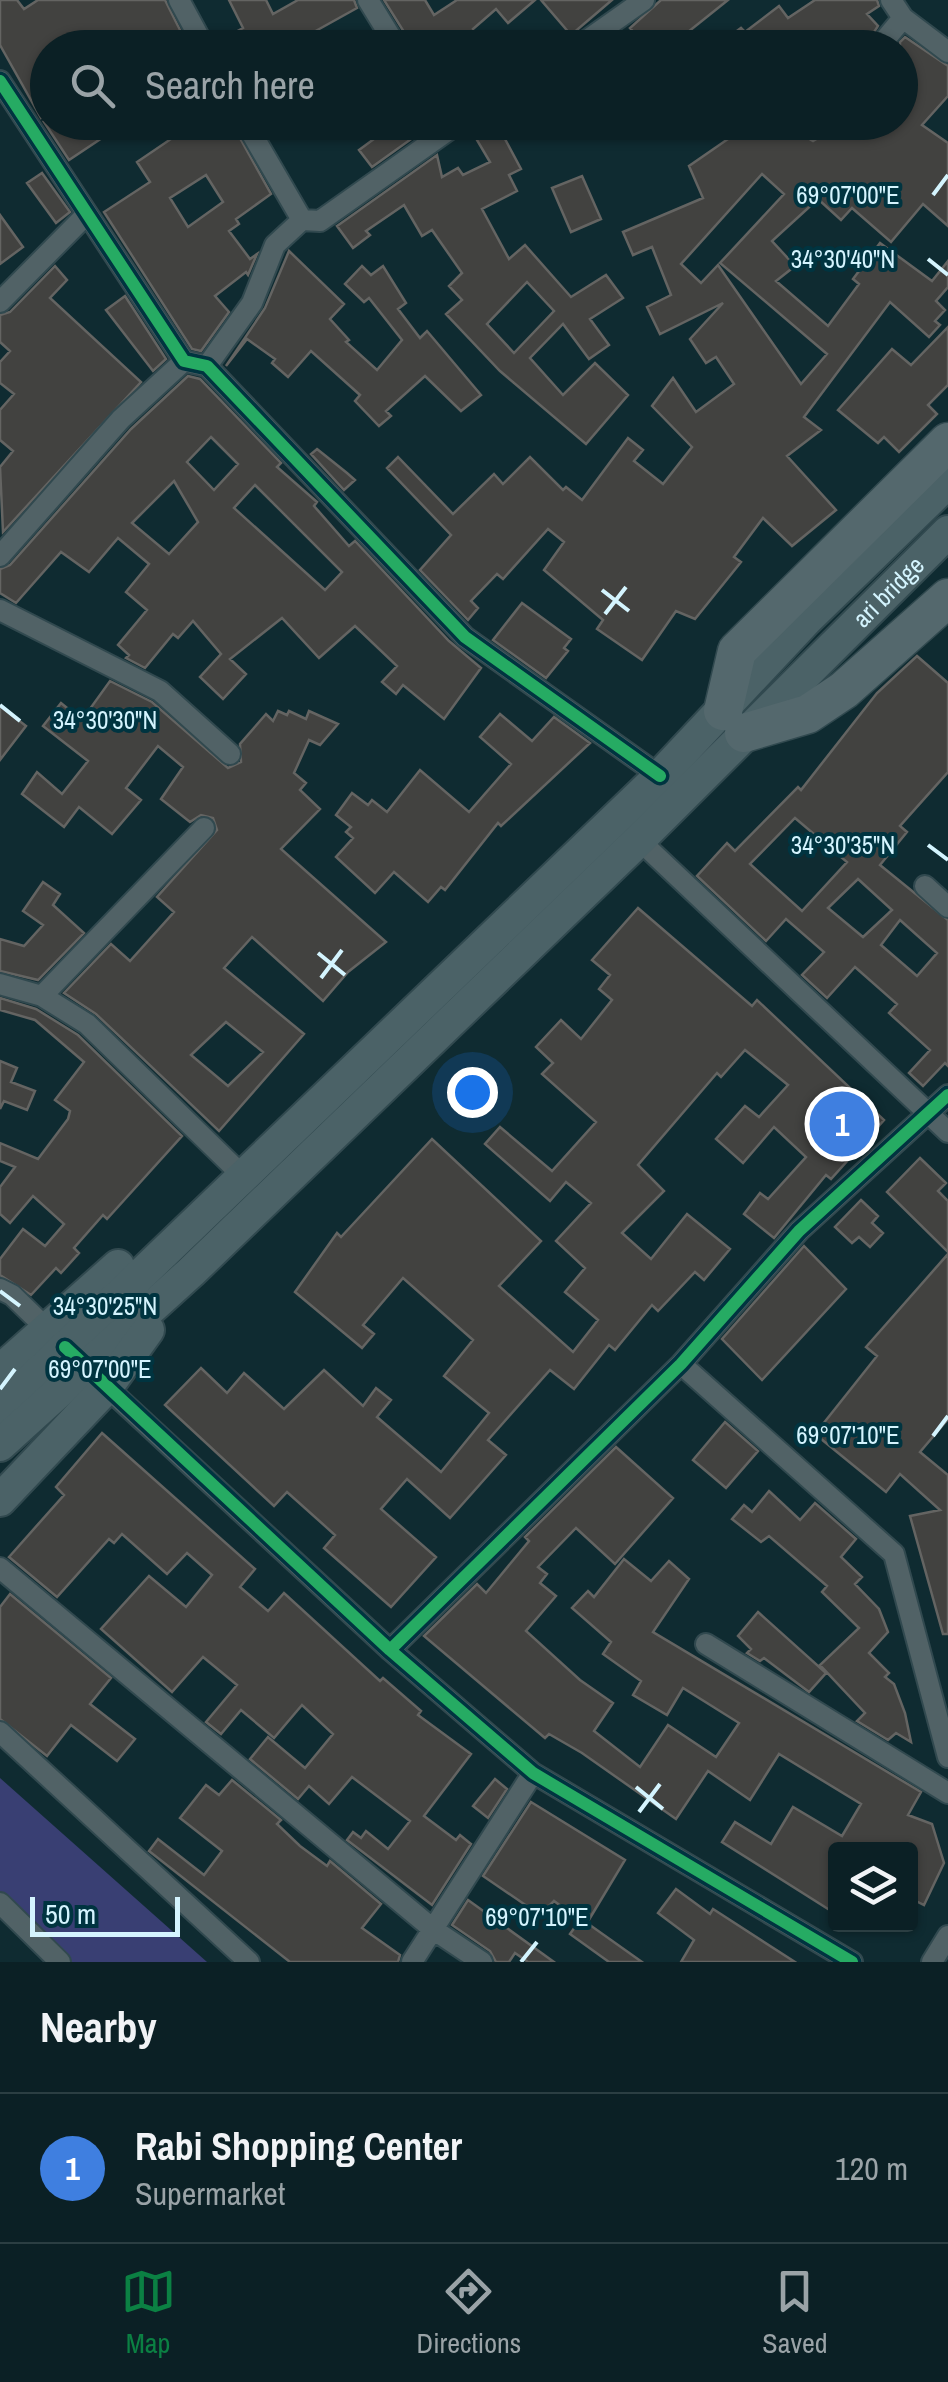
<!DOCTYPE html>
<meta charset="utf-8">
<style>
:root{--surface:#0b2025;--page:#14282d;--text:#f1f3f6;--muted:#9aa3a7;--line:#2b3e42;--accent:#0b8043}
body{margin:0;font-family:"Archivo Narrow",sans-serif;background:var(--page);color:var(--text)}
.controls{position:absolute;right:30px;bottom:30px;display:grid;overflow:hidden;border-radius:10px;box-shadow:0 2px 8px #0004}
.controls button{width:90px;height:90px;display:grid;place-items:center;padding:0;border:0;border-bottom:2px solid var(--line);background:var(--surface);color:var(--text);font:50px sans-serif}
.scale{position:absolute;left:30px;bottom:25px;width:150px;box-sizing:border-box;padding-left:10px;border:5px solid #d4f4fe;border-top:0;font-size:28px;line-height:35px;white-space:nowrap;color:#d4f4fe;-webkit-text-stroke:8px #003440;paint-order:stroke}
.you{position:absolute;left:472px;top:1092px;width:35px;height:35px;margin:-25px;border:8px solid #fff;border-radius:50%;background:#1a73e8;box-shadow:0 0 0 15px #1a73e833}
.badge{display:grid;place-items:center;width:65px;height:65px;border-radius:50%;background:var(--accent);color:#fff;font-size:32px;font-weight:700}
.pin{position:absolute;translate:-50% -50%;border:5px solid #fff;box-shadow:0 2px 10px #0006}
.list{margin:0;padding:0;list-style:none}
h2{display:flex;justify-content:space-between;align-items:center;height:130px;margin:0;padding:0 40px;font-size:42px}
h2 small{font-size:32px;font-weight:400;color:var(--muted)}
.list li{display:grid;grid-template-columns:65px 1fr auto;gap:30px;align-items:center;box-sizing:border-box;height:150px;padding:0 40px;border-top:2px solid var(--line)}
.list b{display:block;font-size:38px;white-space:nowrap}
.list p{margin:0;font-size:32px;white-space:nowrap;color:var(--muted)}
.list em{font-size:32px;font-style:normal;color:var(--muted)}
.icon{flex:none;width:55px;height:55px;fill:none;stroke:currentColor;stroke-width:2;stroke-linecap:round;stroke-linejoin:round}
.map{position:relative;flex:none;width:948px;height:1962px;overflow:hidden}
.search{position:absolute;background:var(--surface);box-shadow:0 2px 8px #0004;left:30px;right:30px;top:30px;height:110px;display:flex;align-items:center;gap:25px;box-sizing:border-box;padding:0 35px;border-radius:55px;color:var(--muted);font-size:38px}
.sheet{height:280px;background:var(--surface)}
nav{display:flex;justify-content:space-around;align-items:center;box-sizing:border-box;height:140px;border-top:2px solid var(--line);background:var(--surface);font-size:28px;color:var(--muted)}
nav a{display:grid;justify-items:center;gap:5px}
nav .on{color:var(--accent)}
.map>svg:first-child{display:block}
</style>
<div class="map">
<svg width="948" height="1962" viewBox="0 0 948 1962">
<rect width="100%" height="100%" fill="#0f2b31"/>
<!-- water -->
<path fill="#393f73" d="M0,1778l207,184h-140l-67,-67z"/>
<!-- building -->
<path fill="#424240" stroke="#646462" stroke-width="2.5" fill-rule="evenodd" d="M0,0h17l7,9 14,-9h127l24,48h-22l-5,-10 -15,10h-99v65l-7,5 -41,-73z
M229,0h37l7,14 25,-14h56l3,8 -72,40h-66l-2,-6 26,-14z
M384,0h41l9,15 23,-15h78l-27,23 -12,-14 -23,20 14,19h-73z
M541,0h71l-41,35z
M661,0h67l-60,48h-20l-18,-20z
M815,0h62l2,6 -12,8 11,12 -14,22h-55l-11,-16 -21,16h-63l27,-20 4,4 34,-26 9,12z
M905,37l43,29v30l-26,29 26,18v83l-25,-22 -32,38 -39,-34 -11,12 -23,-21 -46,42 23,25 -19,15 52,45 31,-42 -6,-5 27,-36 52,38 16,-20v26l-12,14 9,9 -10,11 5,4 -11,12 -39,-35 -86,115 17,13 -34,26 49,54 -44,36 -29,-28 -29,39 7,5 -46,57 -19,-8 -34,49 -45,-31 6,-9 -59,-50 20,-28 -16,-13 -45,50 -6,-5 -26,27 7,7 -10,12 -48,-50 31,-35 -64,-67 11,-11 55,57 41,-40 9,10 27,-27 33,33 3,-3 16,13 46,-62 15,12 -9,11 29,23 29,-37 -40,-41 21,-28 23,34 38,-28 -18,-27 -10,6 -16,-24 33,-36 -63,31 -13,-27 24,-12 -19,-48 -19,8 -10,-23 80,-34 -14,-32 39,-27 -13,-17h84l2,12 12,7 10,-6 6,-13h71v-80zM762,174l22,20 -64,69 107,91 -26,30 -83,-119 -17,18 -20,-19z
M44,122h82l-57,38z
M196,122h35l40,72 -35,25 3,5 -10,7 21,28 7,-5 -9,21 -2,-3 -31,24 14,16 -28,39 -9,-2 -88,-137 46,-30 -13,-20zM206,175l17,27 -35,25 -18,-29z
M397,122h38l-63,45 -13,-17z
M474,122h58l-27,17 16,30 -12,6 8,16 -35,18 27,50 16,-14 46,52 35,-22 17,23 -33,21 19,26 -20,14 -26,-35 -33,34 33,37 32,-32 33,32 -42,49 -86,-73 -54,-57 16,-14 -13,-14 13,-13 -30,-43 -10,6 -18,-31 -38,26 4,4 -17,13 -16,-22 100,-71 5,22 16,-9 5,7 27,-13 -19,-32zM527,282l27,29 -40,42 -27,-29z
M42,173l28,39 -14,11 -29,-40z
M582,176l19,43 -30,13 -19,-44z
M0,215l23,32 -23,17z
M289,251l55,53 -14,15 19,21 -3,2 31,28 25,-30 -33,-42 -5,4 -19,-18 17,-18 9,9 12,-9 23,37 -8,6 22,29 7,-7 54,64 -20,16 -36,-35 -39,35 5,5 -12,10 -24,-25 5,-6 -49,-44 -23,26 -16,-14 3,-4 -28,-20 -21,27 39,-58z
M55,266l12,14 -17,18 91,84 -138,150 -3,-65 13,-16 -13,-11v-30l14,-16 -14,-11v-21l10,-11 -10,-9v-27l10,-3z
M125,296l41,63 -13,12 -47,-61z
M948,327v58l-20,20 9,9 -38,38 -15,-15 -6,6 -40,-33 54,-61 19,16z
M188,376l12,3 81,84 -4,4 40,35 -3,4 35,40 6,-5 94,100 32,27 -37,51 -41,-34 -7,9 -14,-12 15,-16 -42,-40 -36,32 -37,-40 -52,41 16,15 -23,25 -23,-22 21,-23 -28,-33 -15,17 -5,-4 -28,34 -19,-10 3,-3 -11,-10 29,-35 -21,-18 23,-28 -31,-26 -29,34 -28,-20 -45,51 -16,-10v-24l10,-4 121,-136zM211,437l27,27 -24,26 -27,-28zM174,481l24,41 -29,32 -37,-31zM255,485l87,87 -17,18 -91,-82z
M317,449l30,24 8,7 -11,10 -33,-36z
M522,603l49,36 -7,9 4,3 -22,27 -53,-38z
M917,656l31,27v89l-48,54 7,6 -27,33 68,55v146l-3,-3 -22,23 -14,-13 21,-23 -41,-37 8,-9 -42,-37 -28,31 -25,-23 22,-23 -38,-33 -20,22 -69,-65 30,-33 8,8 63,-64 3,3 76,-97zM795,818l52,44 -45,49 -52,-47zM858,879l34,31 -29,27 -35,-29zM900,920l37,33 -20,23 -36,-31z
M110,681l42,21 76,66 13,-6 -1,-18 26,-30 7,7 5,-10 9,4 2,-4 17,8 3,-8 29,13 -18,21 -11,-5 -15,33 12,10 -6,7 20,19 -39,40 105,93 -38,30 -25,29 -71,-64 -28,31 80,66 -85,97 -123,-117 -32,-21 47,-49 19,17 44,-49 -17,-15 60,-67 -4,-12 -12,-3 -11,7 -29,-23 22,-32 -25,-21 -32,42 15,12 -29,34 -33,-27 -15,20 -42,-33 15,-22 25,22 26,-33 -45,-35 18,-23 21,17zM226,1022l37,30 -35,34 -37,-31z
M0,706l26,20 -26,34z
M500,714l32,27 22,-24 36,26 -89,83 -3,-3 -53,67 -4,-3 -13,15 -34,-30 -19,21 -39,-36 17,-19 -7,-6 5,-5 -15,-12 16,-22 16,12 4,-5 15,12 33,-42 49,42 42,-48 -31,-27z
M43,882l17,12 -7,11 31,28 -46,47 -38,-9v-32l24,7 19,-21 -20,-14z
M638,908l114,98 5,-6 127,120 -53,59 -5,-4 -52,63 -30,-24 16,-21 8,6 38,-42 -32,-30 -31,36 -27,-24 29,-33 14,11 29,-32 -43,-35 -24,27 -4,-4 -79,92 26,26 -42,42 29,26 36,-45 43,35 -26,31 -9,-8 -37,39 -6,-6 -37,45 -6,-5 -35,44 -24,-19 -62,70 18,15 -56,63 -43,-39 -26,30 55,48 -45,50 -67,-59 11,-13 -48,-43 -13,14 -109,-101 36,-37 26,25 17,-20 40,36 40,-39 39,36 13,-18 15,12 -14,17 64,55 48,-59 -45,-37 29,-36 -70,-62 -40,47 11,9 -12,14 -67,-56 42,-59 4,4 91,-98 109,102 -42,45 74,66 25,-32 -33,-28 20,-24 -29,-27 35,-38 -25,-21 -16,19 -65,-57 15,-17 52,44 44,-49 -54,-48 11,-11 -17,-16 25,-27 20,19 31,-39 -13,-11 11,-14 -18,-15z
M0,998l36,11 42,26 104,101 -75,83 -4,-4 -29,33 5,5 -18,20 -5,-5 -25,27 -31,-20v-16l23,-30 22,17 19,-22 -31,-28 -23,27 -10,-9v-27l15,-20 -15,-6v-18l38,16 30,-40 2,-8 -15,-11 29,-38 -49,-42 -35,-10z
M0,1061l17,7 -6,14 24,9 -8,19 -23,-9 -4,8z
M920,1158l26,25 -8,8 10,10v51l-61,-60z
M861,1200l17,16 -6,7 11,10 -13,14 -11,-10 -7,6 -17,-16z
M804,1246l42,43 -84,91 -40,-41z
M948,1254v165l-28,33 28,23v159h-5l-33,-118 30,-6 -40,-36 -14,18 -71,-58 62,-78 -11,-9z
M725,1422l33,29 -32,37 -33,-28z
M102,1433l153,136 -15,18 28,24 16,-18 96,88 3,-3 38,33 -3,4 53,39 -47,62 32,24 4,-5 11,9 -39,61 -85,-65 6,-8 8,6 5,-7 22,18 22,-28 -58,-44 -23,27 -20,-18 -11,13 -48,-40 18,-22 37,31 28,-34 -31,-29 -28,33 -33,-28 -20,24 -15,-12 31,-37 -34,-28 -31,35 -71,-63 48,-53 37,31 26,-32 -25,-22 -20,21 -45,-40 -8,9 -5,-4 -52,58 -48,-40 55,-62 -8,-8z
M616,1447l57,51 -58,66 -39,-36 -38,39 9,7 -7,9 16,13 -30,35 54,49 33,23 -19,28 46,36 28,-42 48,32 23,-34 -56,-35 -16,27 -34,-20 8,-14 -38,-27 8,-12 -39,-34 16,-17 6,6 30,-38 27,22 18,-20 20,18 -36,53 268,160 -13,23 24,9 12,39 -20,42 -14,-7v-48h-74v64l-114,-72 13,-20 36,22 22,-37 49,29 19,-32 -82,-50 -29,46 -42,-29 -32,48 -94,-66 -33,-19 -4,4 -121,-102 53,-52 9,9 43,-52 -4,-4z
M769,1491l31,29 15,-17 41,36 -15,18 21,20 -7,7 24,25 9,23 -19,21 20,20 -4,4 9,7 11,29 6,29 -15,-9 -8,7 -31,-19 8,-8 -45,-48 39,-37 -37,-36 5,-6 -58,-50 -8,6 -29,-23 12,-14 8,7z
M10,1594l101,84 -21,26 45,35 -18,22 -46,-36 -24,31 -47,-37v-112z
M758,1612l68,61 -17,19 -45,-34 -4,3 -13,-8 4,-4 -13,-13z
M495,1779l12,10 -19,29 -15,-12z
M232,1780l49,40 -4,4 23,22 27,20 3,-5 51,43 -19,24 38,27 -2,7h-108l-141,-111 9,-12 46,36 18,-24 -42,-33 26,-33 13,10z
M531,1802l94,58 -38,63 55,39h-33l-39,-28 10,-14 -26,-19 -14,14 -57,-39z
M676,1889l34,25 3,-5 82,53h-114l13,-22 -36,-27z
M468,1900l86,62h-26l-13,-9 -6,9h-13l-6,-11 -38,-26z"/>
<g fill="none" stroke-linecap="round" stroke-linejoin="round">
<defs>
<path id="street" d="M179,0l26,48
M368,0l24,39
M891,0l12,18 45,34
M576,48l68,-48
M878,48l25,-30
M0,81l184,280 23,5 258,271 195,139
M245,122l57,98 18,1 140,-99
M812,127l3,-5
M0,302l86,-87
M207,366l45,-63 23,-58 27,-25
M0,556l121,-137 63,-58
M0,610l160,81 70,63
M639,840l309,292
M925,886l23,21
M0,984l42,12 45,28 154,150
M42,996l162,-168
M0,1289l12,6 35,34
M681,1364l213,190 54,203
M101,1382l289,268 143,123 319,189
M0,1568l434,362 48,32
M706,1644l242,149
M390,1650l291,-286 118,-133 149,-136
M0,1732l249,230
M0,1903l60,59
M412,1962l121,-189
M932,1962l16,-26"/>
<g id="primary">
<path d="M0,1371l118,-105"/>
<path d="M0,1410l660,-634 146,-156 142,-138"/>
<path id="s1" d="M0,1445l191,-173 448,-432 309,-308"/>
<path d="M0,1500l107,-113 41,-57"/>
</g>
<path id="highway" d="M723,711l14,-60 211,-209
M744,733l64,-19 36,-24 104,-92"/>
</defs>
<!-- street casing -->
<use href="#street" stroke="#31494f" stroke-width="24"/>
<!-- primary casing -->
<use href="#primary" stroke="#31494f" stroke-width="36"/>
<!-- highway casing -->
<use href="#highway" stroke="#31494f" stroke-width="41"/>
<!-- street -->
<use href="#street" stroke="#516266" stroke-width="20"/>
<!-- primary -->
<use href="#primary" stroke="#4b6267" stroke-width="32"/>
<!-- highway -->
<use href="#highway" stroke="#54686d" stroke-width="38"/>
<defs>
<path id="cycleway" d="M0,81l184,280 23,5 258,271 195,139
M65,1347l325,303 143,123 319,189
M390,1650l291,-286 118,-133 149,-136"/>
</defs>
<!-- cycleway casing -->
<use href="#cycleway" stroke="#003440" stroke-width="19"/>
<!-- cycleway -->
<use href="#cycleway" stroke="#26ab63" stroke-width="12"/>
</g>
<!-- ticks -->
<path fill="none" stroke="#d4f4fe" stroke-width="4" d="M933,195l15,-20M928,259l20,16M602,590l27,21M605,614l21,-27M0,705l20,16M928,845l20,15M318,953l27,22M321,978l21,-28M0,1291l20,15M0,1389l15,-20M933,1436l15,-20M636,1787l27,22M639,1812l21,-28M521,1962l16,-20"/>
<g text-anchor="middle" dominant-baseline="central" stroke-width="8" stroke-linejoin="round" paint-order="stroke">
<!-- street labels -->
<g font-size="25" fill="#d4f4fe" stroke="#003440">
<text stroke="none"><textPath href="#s1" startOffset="1232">ari bridge</textPath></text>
</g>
</g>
<g font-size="25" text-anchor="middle" fill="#d4f4fe" stroke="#003440" stroke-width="8" stroke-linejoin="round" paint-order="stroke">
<text x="848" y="204">69°07'00"E</text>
<text x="843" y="268">34°30'40"N</text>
<text x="105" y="729">34°30'30"N</text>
<text x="843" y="854">34°30'35"N</text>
<text x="105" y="1315">34°30'25"N</text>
<text x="100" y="1378">69°07'00"E</text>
<text x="848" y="1444">69°07'10"E</text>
<text x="537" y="1926">69°07'10"E</text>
</g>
</svg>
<div class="controls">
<button><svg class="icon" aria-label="layers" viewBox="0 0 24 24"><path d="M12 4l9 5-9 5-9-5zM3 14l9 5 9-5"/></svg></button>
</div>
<div class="scale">50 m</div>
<div class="you"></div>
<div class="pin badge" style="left:842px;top:1124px;background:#3f7fe0">1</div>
<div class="search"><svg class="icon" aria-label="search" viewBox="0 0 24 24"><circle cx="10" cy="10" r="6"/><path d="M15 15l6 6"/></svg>Search here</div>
</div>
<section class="sheet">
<h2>Nearby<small></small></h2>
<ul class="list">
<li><span class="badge" style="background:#3f7fe0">1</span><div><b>Rabi Shopping Center</b><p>Supermarket</p></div><em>120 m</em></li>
</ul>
</section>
<nav>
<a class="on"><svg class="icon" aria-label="map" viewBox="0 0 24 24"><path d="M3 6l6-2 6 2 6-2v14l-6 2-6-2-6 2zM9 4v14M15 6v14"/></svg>Map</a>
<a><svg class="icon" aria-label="directions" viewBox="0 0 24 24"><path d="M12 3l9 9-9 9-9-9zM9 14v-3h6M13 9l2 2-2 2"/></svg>Directions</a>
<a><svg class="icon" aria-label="saved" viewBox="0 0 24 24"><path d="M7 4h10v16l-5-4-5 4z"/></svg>Saved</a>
</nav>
